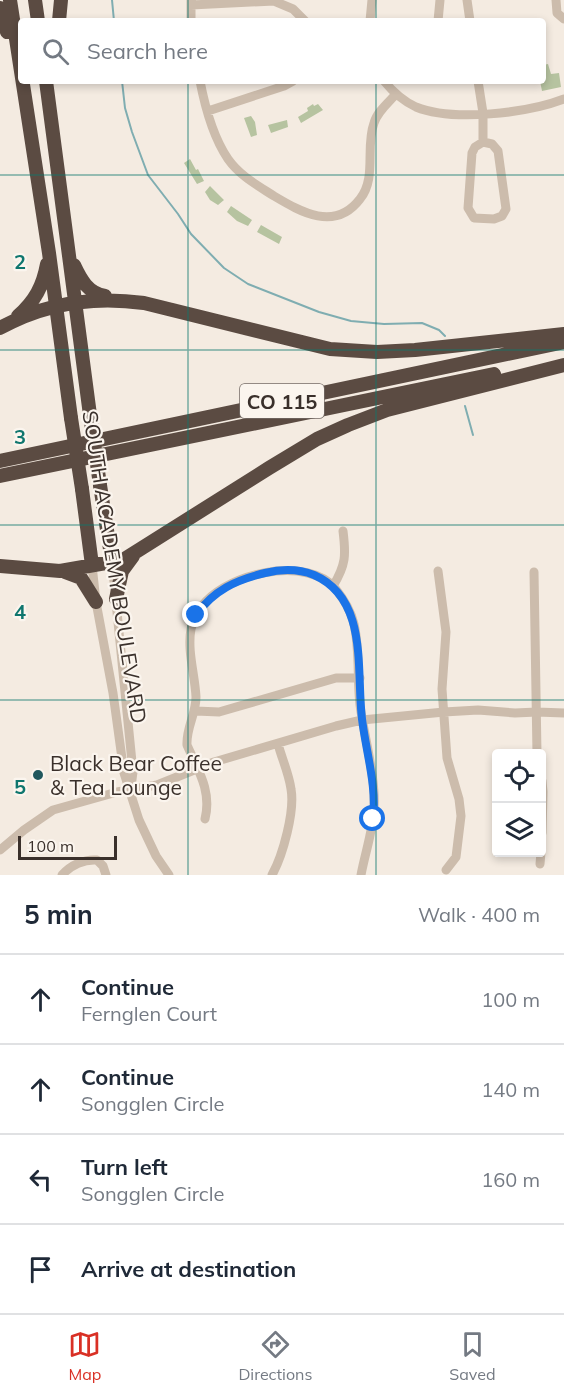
<!DOCTYPE html>
<meta charset="utf-8">
<style>
:root{--surface:#fff;--page:#f2f2f3;--text:#1f2937;--muted:#747a83;--line:#e0e1e3;--accent:#d93025}
body{margin:0;font-family:Mulish,sans-serif;background:var(--page);color:var(--text)}
.controls{position:absolute;right:18px;bottom:18px;display:grid;overflow:hidden;border-radius:6px;box-shadow:0 3px 9px #0003}
.controls button{width:54px;height:54px;display:grid;place-items:center;padding:0;border:0;border-bottom:2px solid var(--line);background:var(--surface);color:var(--text);font:30px sans-serif}
.scale{position:absolute;left:18px;bottom:15px;width:99px;box-sizing:border-box;padding-left:6px;border:3px solid #3a302b;border-top:0;font-size:16px;line-height:21px;white-space:nowrap;color:#3a302b;-webkit-text-stroke:4px #fbf5ee;paint-order:stroke}
.stop{position:absolute;width:18px;height:18px;margin:-14px;border:4px solid #1a73e8;border-radius:50%;background:#fff}
.stop.end{background:#1a73e8;border-color:#fff;box-shadow:0 2px 6px #0008}
.list{margin:0;padding:0;list-style:none}
h2{display:flex;justify-content:space-between;align-items:center;height:78px;margin:0;padding:0 24px;font-size:26px}
h2 small{font-size:20px;font-weight:400;color:var(--muted)}
.list li{display:grid;grid-template-columns:39px 1fr auto;gap:18px;align-items:center;box-sizing:border-box;height:90px;padding:0 24px;border-top:2px solid var(--line)}
.list b{display:block;font-size:22px;white-space:nowrap}
.list p{margin:0;font-size:20px;white-space:nowrap;color:var(--muted)}
.list em{font-size:20px;font-style:normal;color:var(--muted)}
.icon{flex:none;width:33px;height:33px;fill:none;stroke:currentColor;stroke-width:2;stroke-linecap:round;stroke-linejoin:round}
.map{position:relative;flex:none;width:564px;height:875px;overflow:hidden}
.search{position:absolute;background:var(--surface);box-shadow:0 3px 9px #0003;left:18px;right:18px;top:18px;height:66px;display:flex;align-items:center;gap:15px;box-sizing:border-box;padding:0 21px;border-radius:6px;color:var(--muted);font-size:22px}
.sheet{height:438px;background:var(--surface)}
nav{display:flex;justify-content:space-around;align-items:center;box-sizing:border-box;height:84px;border-top:2px solid var(--line);background:var(--surface);font-size:16px;color:var(--muted)}
nav a{display:grid;justify-items:center;gap:3px}
nav .on{color:var(--accent)}
.map>svg:first-child{display:block}
</style>
<div class="map">
<svg width="564" height="875" viewBox="0 0 564 875">
<rect width="100%" height="100%" fill="#f4ebe1"/>
<!-- green -->
<path fill="#b6c3a0" d="M548,64l3,10 8,-1 2,14 -19,4 -2,-10h3v-16z
M313,104l1,2 4,-2 5,6 -22,13 -3,-6 10,-6 -1,-3z
M251,116l4,6 2,13 -6,2 -7,-19z
M287,120l1,7 -17,6 -3,-8z
M190,159l6,11 2,-1 6,12 -7,3 -13,-21z
M210,186l14,14 -6,5 -8,-5 -5,-8z
M231,206l21,14 -4,6 -11,-5 -10,-9z
M261,225l21,12 -3,7 -22,-12z"/>
<g fill="none" stroke-linecap="round" stroke-linejoin="round">
<!-- stream -->
<path stroke="#7fadb1" stroke-width="2" d="M112,0l2,21
M122,81l3,27 7,24 16,43 30,39 13,20 33,34 24,16 71,28 32,9 33,3 38,-1 17,7 6,6
M465,406l8,29"/>
<!-- minor -->
<path stroke="#ccbcac" stroke-width="9" d="M191,0v21
M467,0l3,21
M556,0l1,13 7,6
M191,5l83,-4 19,8 12,12
M370,21l2,-21
M438,21l2,-21
M200,81c5,26 13,56 28,78 12,17 29,26 46,37 27,16 61,36 86,3 17,-21 5,-52 14,-76 3,-11 14,-20 22,-29
M384,81c9,11 19,20 32,26 37,15 112,6 148,-8
M478,81l5,32v29
M208,111l76,-25 9,-5
M483,142l9,2 6,7 8,58 -4,7 -8,3 -20,-1 -6,-10 4,-55 3,-6z
M112,562l21,210 -2,15
M92,565l4,37 17,91 11,80 15,47 17,36 13,19
M438,571l8,61 -4,57 5,69 12,41 2,17 -5,41 -10,13
M534,572l3,182
M333,586c13,-21 13,-31 10,-55
M196,711l23,1 117,-34h24
M542,781l1,11 -1,41
M205,819c7,-28 -7,-49 -18,-74 -1,-17 9,-31 9,-48 -1,-22 -9,-46 -5,-68 8,-37 51,-54 85,-58 18,-2 45,1 59,17 8,10 16,23 19,36 6,26 3,54 6,81 4,31 16,73 14,103 -1,23 -9,45 -13,67
M0,850l24,-20 29,-20 64,-18 40,-7 57,-23 122,-36 26,-6 82,-8 34,-2 37,3 22,-1 27,1
M540,864l1,-12
M62,875c9,-10 22,-16 35,-15l6,6 3,9
M272,875c11,-20 23,-64 19,-86 -2,-15 -9,-30 -13,-45"/>
<!-- highway -->
<path stroke="#5b4b42" stroke-width="14" d="M10,0l39,253 22,165
M35,0l3,21
M0,8l7,24
M59,21l2,-21
M46,81l44,334
M74,265c7,15 14,28 31,31
M18,316c17,-15 25,-30 29,-52
M0,328c45,-25 94,-32 144,-25l186,46 47,3 38,-2 149,-16
M0,461l564,-119
M0,476l494,-102
M100,485l12,77
M82,489l10,76
M0,566l60,5 63,-11 146,-92 48,-29 31,-14 39,-15 177,-45
M65,572l16,6 15,24
M116,599l6,-28 11,-15"/>
<!-- highway-bridge -->
<path stroke="#5b4b42" stroke-width="14" d="M90,415l10,70
M71,418l11,71"/>
</g>
<g fill="none" stroke-linecap="round" stroke-linejoin="round">
<!-- route -->
<path stroke="#1a73e8" stroke-width="8" d="M196,615c18,-25 40,-35 69,-42 16,-4 34,-4 49,2 55,24 42,96 48,144 4,33 15,67 11,100"/>
</g>
<!-- grid -->
<path fill="none" stroke="#0f766e" stroke-width="1.5" stroke-opacity="0.55" d="M188,0v21M376,0v21M188,81v794M376,81v794M0,175h564M0,350h564M0,525h564M0,700h564"/>
<!-- markers -->
<circle fill="#20575d" stroke="#fbf5ee" stroke-width="2" cx="38" cy="775" r="6"/>
<g text-anchor="middle" dominant-baseline="central" stroke-width="4.5" stroke-linejoin="round" paint-order="stroke">
<!-- shield labels -->
<rect fill="#fbf5ee" stroke="#746b66" stroke-width="1.5" x="240" y="384" width="84" height="34" rx="4.5"/>
<g font-size="20" font-weight="bold" fill="#3a302b">
<text x="282" y="401">CO 115</text>
</g>
<!-- street labels -->
<g font-size="21" fill="#3a302b" stroke="#fbf5ee">
<text transform="translate(115 567) rotate(81)">SOUTH ACADEMY BOULEVARD</text>
</g>
<!-- poi labels -->
<g font-size="21" fill="#3a302b" stroke="#fbf5ee" text-anchor="start">
<text x="50" y="763">Black Bear Coffee<tspan x="50" dy="24">&amp; Tea Lounge</tspan></text>
</g>
</g>
<g font-size="20" text-anchor="middle" font-weight="bold" fill="#0f766e" stroke="#fbf5ee" stroke-width="4.5" stroke-linejoin="round" paint-order="stroke">
<text x="20" y="269">2</text>
<text x="20" y="444">3</text>
<text x="20" y="619">4</text>
<text x="20" y="794">5</text>
</g>
</svg>
<div class="controls">
<button><svg class="icon" aria-label="locate" viewBox="0 0 24 24"><circle cx="12" cy="12" r="6"/><path d="M12 2v4M12 18v4M2 12h4M18 12h4"/></svg></button>
<button><svg class="icon" aria-label="layers" viewBox="0 0 24 24"><path d="M12 4l9 5-9 5-9-5zM3 14l9 5 9-5"/></svg></button>
</div>
<div class="scale">100 m</div>
<div class="stop" style="left:373px;top:819px"></div>
<div class="stop end" style="left:196px;top:615px"></div>
<div class="search"><svg class="icon" aria-label="search" viewBox="0 0 24 24"><circle cx="10" cy="10" r="6"/><path d="M15 15l6 6"/></svg>Search here</div>
</div>
<section class="sheet">
<h2>5 min<small>Walk · 400 m</small></h2>
<ul class="list">
<li><svg class="icon" aria-label="ahead" viewBox="0 0 24 24"><path d="M12 20V5M6 11l6-6 6 6"/></svg><div><b>Continue</b><p>Fernglen Court</p></div><em>100 m</em></li>
<li><svg class="icon" aria-label="ahead" viewBox="0 0 24 24"><path d="M12 20V5M6 11l6-6 6 6"/></svg><div><b>Continue</b><p>Songglen Circle</p></div><em>140 m</em></li>
<li><svg class="icon" aria-label="left" viewBox="0 0 24 24"><path d="M17 20v-9H6M10 6l-5 5 5 5"/></svg><div><b>Turn left</b><p>Songglen Circle</p></div><em>160 m</em></li>
<li><svg class="icon" aria-label="arrive" viewBox="0 0 24 24"><path d="M6 21V4h12l-3 4 3 4H6"/></svg><div><b>Arrive at destination</b></div></li>
</ul>
</section>
<nav>
<a class="on"><svg class="icon" aria-label="map" viewBox="0 0 24 24"><path d="M3 6l6-2 6 2 6-2v14l-6 2-6-2-6 2zM9 4v14M15 6v14"/></svg>Map</a>
<a><svg class="icon" aria-label="directions" viewBox="0 0 24 24"><path d="M12 3l9 9-9 9-9-9zM9 14v-3h6M13 9l2 2-2 2"/></svg>Directions</a>
<a><svg class="icon" aria-label="saved" viewBox="0 0 24 24"><path d="M7 4h10v16l-5-4-5 4z"/></svg>Saved</a>
</nav>
